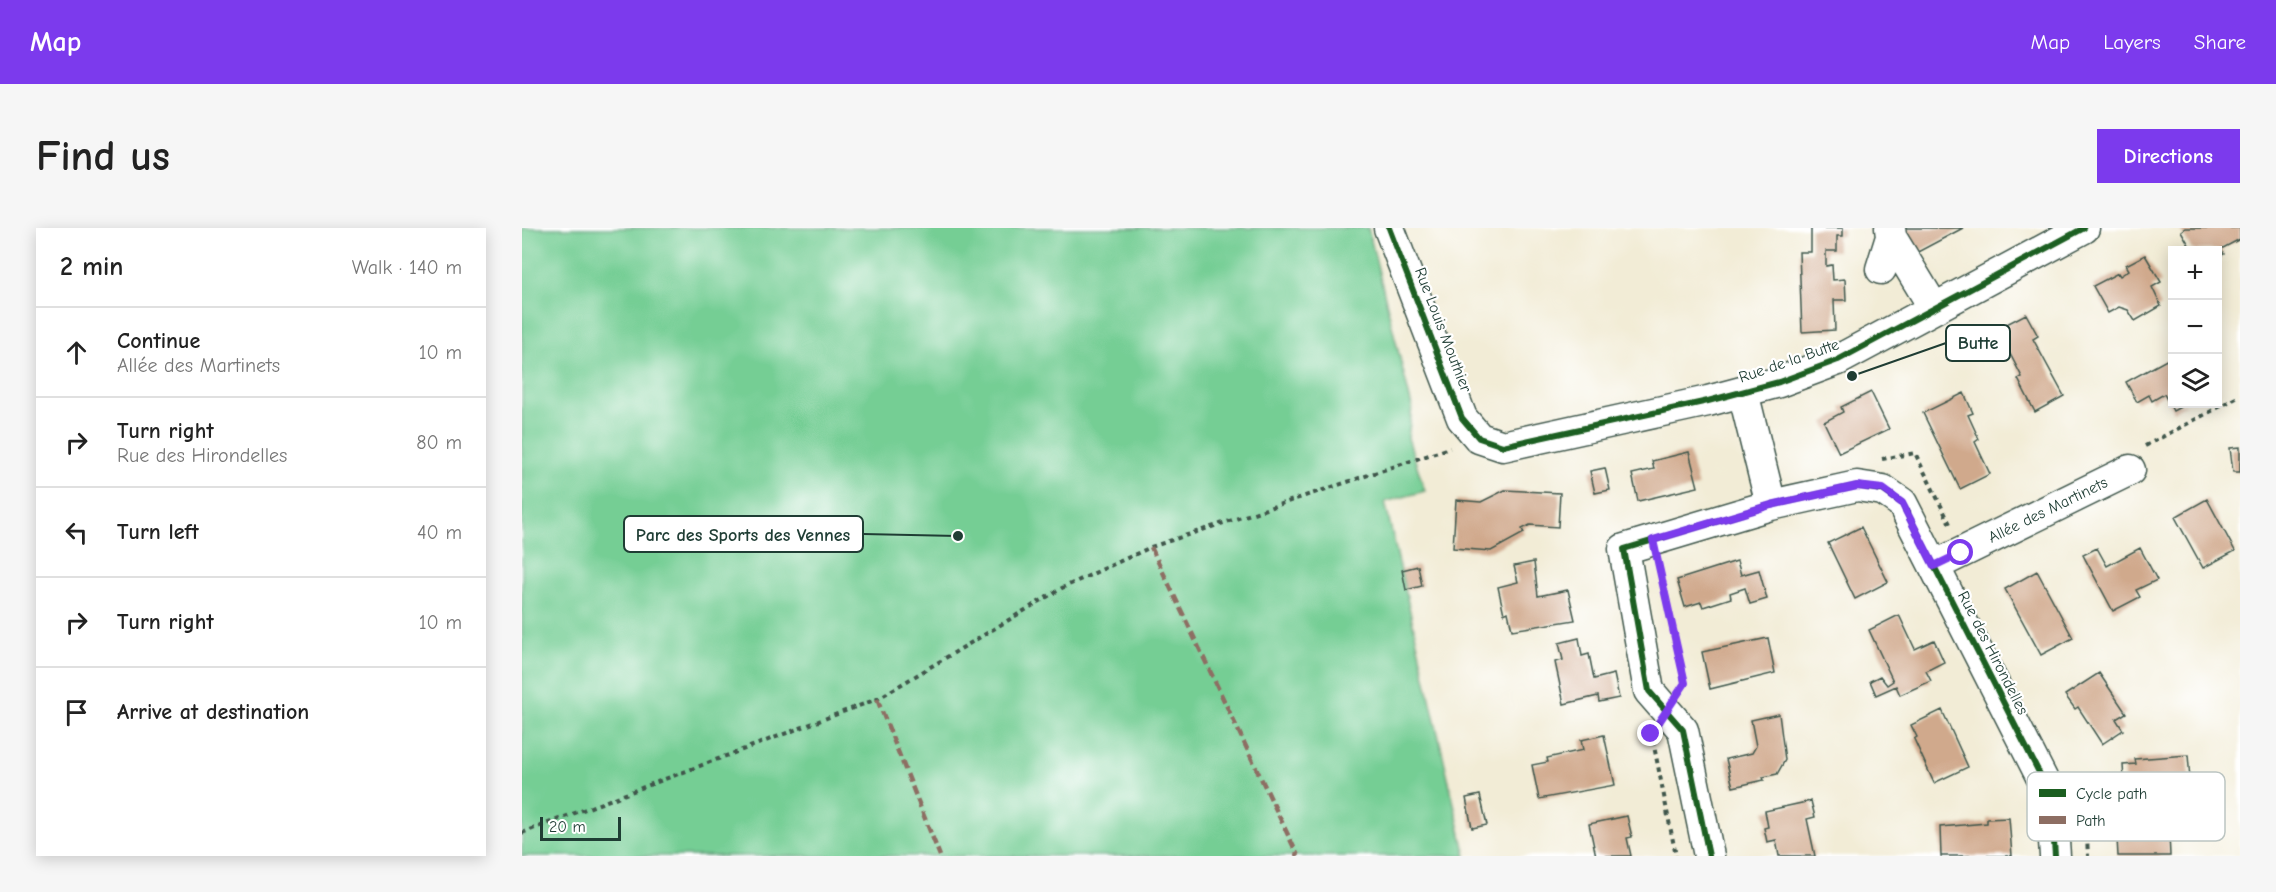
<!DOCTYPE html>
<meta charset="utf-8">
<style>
:root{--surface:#fff;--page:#f6f6f6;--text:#222;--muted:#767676;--line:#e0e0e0;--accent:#7c3aed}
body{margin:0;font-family:"Comic Neue",sans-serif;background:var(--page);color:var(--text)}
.controls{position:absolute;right:18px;top:18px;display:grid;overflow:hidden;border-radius:0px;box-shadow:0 3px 15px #0003}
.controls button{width:54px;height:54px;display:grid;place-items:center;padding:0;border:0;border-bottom:2px solid var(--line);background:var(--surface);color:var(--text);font:30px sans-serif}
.scale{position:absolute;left:18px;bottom:15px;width:81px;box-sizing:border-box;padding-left:6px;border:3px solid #1f3d34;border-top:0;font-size:16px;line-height:21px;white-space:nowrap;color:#1f3d34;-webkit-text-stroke:4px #fff;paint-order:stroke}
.stop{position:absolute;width:18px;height:18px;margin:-14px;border:4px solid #7c3aed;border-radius:50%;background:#fff}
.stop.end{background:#7c3aed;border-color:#fff;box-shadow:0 2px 6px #0008}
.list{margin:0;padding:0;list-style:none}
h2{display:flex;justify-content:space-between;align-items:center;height:78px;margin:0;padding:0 24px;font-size:26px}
h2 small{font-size:20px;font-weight:400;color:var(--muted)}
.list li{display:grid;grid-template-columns:39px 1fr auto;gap:18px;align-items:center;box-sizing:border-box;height:90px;padding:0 24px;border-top:2px solid var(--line)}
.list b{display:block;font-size:22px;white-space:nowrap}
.list p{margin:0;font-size:20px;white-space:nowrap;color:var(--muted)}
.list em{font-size:20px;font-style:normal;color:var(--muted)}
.icon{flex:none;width:33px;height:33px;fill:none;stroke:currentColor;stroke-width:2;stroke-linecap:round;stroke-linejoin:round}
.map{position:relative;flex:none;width:1718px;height:628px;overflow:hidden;border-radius:0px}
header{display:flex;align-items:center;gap:36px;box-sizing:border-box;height:84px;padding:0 30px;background:var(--accent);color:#fff}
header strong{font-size:28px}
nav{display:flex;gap:33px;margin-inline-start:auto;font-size:21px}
.intro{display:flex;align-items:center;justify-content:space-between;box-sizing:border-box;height:144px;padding:0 36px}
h1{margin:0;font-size:42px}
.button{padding:15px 27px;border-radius:0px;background:var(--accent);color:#fff;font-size:21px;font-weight:700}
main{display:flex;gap:36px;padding:0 36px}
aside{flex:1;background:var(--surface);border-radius:0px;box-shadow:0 3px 15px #0003}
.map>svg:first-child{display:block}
</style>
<header>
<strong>Map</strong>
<nav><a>Map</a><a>Layers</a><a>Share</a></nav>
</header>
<div class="intro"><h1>Find us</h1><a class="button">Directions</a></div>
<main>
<aside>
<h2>2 min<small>Walk · 140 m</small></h2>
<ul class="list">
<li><svg class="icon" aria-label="ahead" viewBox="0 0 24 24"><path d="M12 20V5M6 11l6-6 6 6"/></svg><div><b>Continue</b><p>Allée des Martinets</p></div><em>10 m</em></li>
<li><svg class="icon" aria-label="right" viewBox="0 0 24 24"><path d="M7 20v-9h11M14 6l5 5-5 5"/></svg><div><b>Turn right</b><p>Rue des Hirondelles</p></div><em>80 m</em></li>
<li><svg class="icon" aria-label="left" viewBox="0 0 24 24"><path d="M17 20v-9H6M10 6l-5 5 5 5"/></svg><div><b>Turn left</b></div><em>40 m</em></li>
<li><svg class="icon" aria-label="right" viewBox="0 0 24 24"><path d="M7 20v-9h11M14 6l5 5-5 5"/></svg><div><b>Turn right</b></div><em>10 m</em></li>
<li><svg class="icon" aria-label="arrive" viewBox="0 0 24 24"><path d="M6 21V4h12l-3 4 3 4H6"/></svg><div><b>Arrive at destination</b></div></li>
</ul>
</aside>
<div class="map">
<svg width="1718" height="628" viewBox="0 0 1718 628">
<rect width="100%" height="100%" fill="#fff"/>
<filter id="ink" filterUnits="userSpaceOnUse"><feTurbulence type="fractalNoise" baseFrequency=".0167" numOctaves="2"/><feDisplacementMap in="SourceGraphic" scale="12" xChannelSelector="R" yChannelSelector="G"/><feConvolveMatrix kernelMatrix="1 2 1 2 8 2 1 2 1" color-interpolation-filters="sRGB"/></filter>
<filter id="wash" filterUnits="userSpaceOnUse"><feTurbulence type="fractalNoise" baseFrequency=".008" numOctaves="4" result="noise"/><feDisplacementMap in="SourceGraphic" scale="24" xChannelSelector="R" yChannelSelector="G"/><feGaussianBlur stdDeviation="1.35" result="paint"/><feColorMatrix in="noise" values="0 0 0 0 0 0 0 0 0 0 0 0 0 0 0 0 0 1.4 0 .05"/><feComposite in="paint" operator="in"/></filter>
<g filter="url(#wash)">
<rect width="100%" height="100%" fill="#f2ecd6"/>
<!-- green -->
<path fill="#74ce94" stroke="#4a8664" stroke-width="1.5" d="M0,0h846l44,179 -4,31 17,53 -40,11 81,354h-944z"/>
<g id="blocks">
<!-- building -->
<path fill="#d0a98c" d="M1289,0h32v8h-6v15h-11v15l6,-1 1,15 12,-1 1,21h-12l1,30 -33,2 -3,-80h12z
M1381,0h60l-47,25z
M1663,0h55v11l-19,10 3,5 -6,3v-7h-26l-11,-19z
M1623,27l16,27 -9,5 9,19 -26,15 -7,-11 -9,-3 -11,6 -15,-27 25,-13 2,3 9,-6 -3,-5z
M1504,86l12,22 -5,3 31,57 -29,16 -17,-33 4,-2 -25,-48z
M1650,129v47h14l-13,7 -9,-17 -12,7 -3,-6 -12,7 -11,-20z
M1349,164l18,37 -50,24 -15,-31 19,-10 -2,-5z
M1442,165l9,20 -5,2 11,24 -4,3 15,32 -30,15 -37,-76z
M1718,219v25h-7l-3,-24z
M1167,224l9,35 -60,14 -6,-27 22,-5 -2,-8z
M1083,240l5,22 -15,3 -5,-22z
M983,262l55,3 -2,34 -28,-2 -8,4 2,4 -33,18 -38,-3 3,-48 25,2z
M1685,271l28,52 -32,17 -28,-51z
M1339,299l27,55 -33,17 -27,-56z
M1575,320l10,18 33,-18 17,32 -21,10 4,7 -27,14 -30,-56z
M1215,333l4,14 18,-5 8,29 -17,5 -5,-16 -15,5 1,5 -28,9 -2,-5 -16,5 -8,-27z
M1012,334l4,34 30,-6 7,30 -63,10 -4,-18 -4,2 -6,-27 20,-5 -4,-16z
M896,338l4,20 -16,4 -4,-20z
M1515,343l36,67 -32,17 -36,-66z
M1377,387l16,34 19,-9 10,22 -18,9 5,10 -31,14 -4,-9 -20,9 -6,-14 10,-5 7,9 6,-4 -24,-51z
M1057,410l3,18 7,-2 5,25 20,-5 5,24 -20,4 -1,-6 -34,8 -9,-42 8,-2 -4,-17z
M1246,410l7,35 -65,16 -8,-37z
M1577,445l27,40 -10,6 7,11 -21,14 -24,-37 -3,2 -10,-14z
M1420,482l26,57 -34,16 -20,-44 3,-2 -6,-12z
M1257,486l6,46 -8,14 -14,3 1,3 -31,7 -7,-28 26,-6 4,-7 -5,-26z
M1082,507l11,50 -76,14 -7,-34 16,-3 -1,-4 36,-8 -2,-10z
M1666,527l3,36 -66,4 -2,-30 13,-1 -1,-5z
M958,567l7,30 -15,3 -6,-30z
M1289,573l4,16 -8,2 8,37h-36l-3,-16 -9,2 -3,-14 4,-1 -3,-16z
M1105,588l5,21 -5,1 4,18h-35l-7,-32z
M1487,590l3,38h-71l-1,-29 47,-4v-4z
M1647,606l1,22h-52l-1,-18z"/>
</g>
</g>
<g filter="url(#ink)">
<use href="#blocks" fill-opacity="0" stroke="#3f574c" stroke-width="1.5"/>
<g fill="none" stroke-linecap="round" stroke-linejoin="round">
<defs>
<path id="street" d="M867,0l73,190 17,20 24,8 205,-45 71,-19 59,-22 246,-132
M1368,0l1,9 43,71
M1359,41l10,-32
M1221,164l28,113
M1412,338l196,-96
M1187,628l-26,-126 -34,-39 -25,-142 147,-44 86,-19 26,4 19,13 149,293 4,60"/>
</defs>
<!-- street casing -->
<use href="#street" stroke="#3f574c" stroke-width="33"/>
<!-- path -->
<path stroke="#3f574c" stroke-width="4" stroke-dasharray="4.5 4.5" stroke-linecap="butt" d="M1623,218l95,-50
M1360,231l33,-6 36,73
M1137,340l26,115 -2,3
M1131,513l23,115
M1558,564l5,9 3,55
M0,605l355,-134 185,-111 89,-41 299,-99"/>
<!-- street -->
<use href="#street" stroke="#fff" stroke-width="30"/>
<!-- quiet -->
<path stroke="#8d6e63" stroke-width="4.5" stroke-dasharray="9 4.5" stroke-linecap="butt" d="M629,319l147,309
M355,471l63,157"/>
<defs>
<path id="cycleway" d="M867,0l73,190 17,20 24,8 205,-45 71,-19 59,-22 246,-132
M1187,628l-26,-126 -34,-39 -25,-142 147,-44 86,-19 26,4 19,13 149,293 4,60"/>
</defs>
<!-- cycleway casing -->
<use href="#cycleway" stroke="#fff" stroke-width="10"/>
<!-- cycleway -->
<use href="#cycleway" stroke="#1b5e20" stroke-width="6"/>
</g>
</g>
<g fill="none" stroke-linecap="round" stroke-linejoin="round" filter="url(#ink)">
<!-- route -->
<path stroke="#7c3aed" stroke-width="8" d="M1129,506l34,-51 -32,-143 118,-35 86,-19 26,3 19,14 32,63 27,-13"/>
</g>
<g text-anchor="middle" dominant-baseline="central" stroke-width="4.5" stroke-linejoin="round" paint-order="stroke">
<!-- street labels -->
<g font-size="16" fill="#1f3d34" stroke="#fff">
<text transform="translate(921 102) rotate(69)">Rue Louis Mouthier</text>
<text transform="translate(1267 133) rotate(-19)">Rue de la Butte</text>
<text transform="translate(1526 282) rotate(-26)">Allée des Martinets</text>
<text transform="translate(1471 425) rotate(63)">Rue des Hirondelles</text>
</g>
</g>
<!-- legend -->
<rect x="1505" y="544" width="198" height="69" rx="9" fill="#fff" stroke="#bcc5c2" stroke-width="1.5"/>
<rect x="1517" y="561" width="27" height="8" fill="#1b5e20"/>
<rect x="1517" y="588" width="27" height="8" fill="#8d6e63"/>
<g font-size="16" fill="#1f3d34">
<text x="1554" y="571">Cycle path</text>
<text x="1554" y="598">Path</text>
</g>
<!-- callouts -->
<path fill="none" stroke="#1f3d34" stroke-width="2" d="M1330 148L1424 115M436 308L341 306"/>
<g fill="#1f3d34" stroke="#fff" stroke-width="2">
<circle cx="1330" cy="148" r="6"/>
<circle cx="436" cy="308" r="6"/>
</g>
<g fill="#fff" stroke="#1f3d34" stroke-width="2">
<rect x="1424" y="97" width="64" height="36" rx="6"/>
<rect x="102" y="288" width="239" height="36" rx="6"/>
</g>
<g font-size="18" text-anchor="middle" font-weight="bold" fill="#1f3d34">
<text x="1456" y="121">Butte</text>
<text x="221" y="313">Parc des Sports des Vennes</text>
</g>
</svg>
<div class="controls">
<button>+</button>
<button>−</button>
<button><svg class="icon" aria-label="layers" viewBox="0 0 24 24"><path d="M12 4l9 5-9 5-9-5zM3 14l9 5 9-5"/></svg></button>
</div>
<div class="scale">20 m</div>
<div class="stop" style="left:1439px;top:325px"></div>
<div class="stop end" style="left:1129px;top:506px"></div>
</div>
</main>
